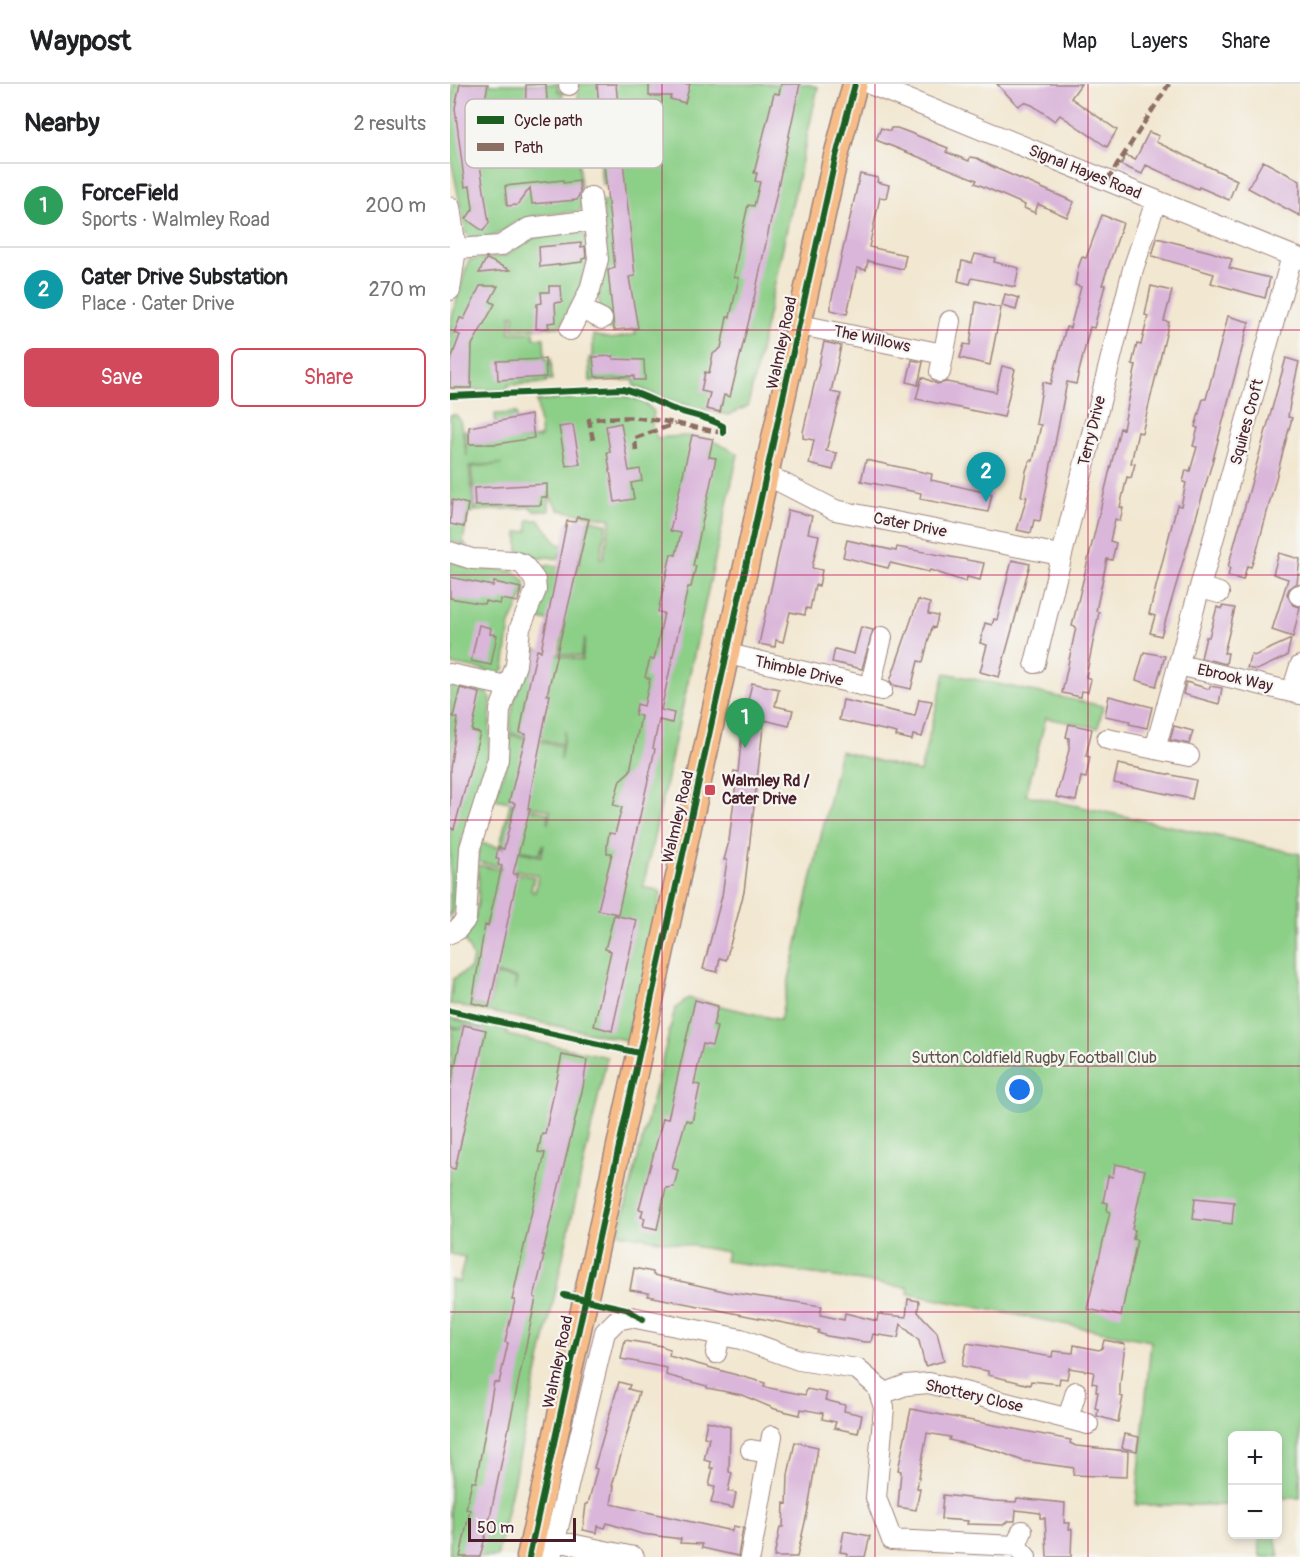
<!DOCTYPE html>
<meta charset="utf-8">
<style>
:root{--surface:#fff;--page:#f2f2f2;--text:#202124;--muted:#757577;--line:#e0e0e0;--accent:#d1495b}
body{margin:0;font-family:Pangolin,sans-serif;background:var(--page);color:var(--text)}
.controls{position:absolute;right:18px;bottom:18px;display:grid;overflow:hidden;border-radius:9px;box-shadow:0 3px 9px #0003}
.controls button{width:54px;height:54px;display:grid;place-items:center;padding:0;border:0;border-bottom:2px solid var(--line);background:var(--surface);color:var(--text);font:30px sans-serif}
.scale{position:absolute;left:18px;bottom:15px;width:108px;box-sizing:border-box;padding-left:6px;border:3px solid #4a1f2b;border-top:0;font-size:16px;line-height:21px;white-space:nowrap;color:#4a1f2b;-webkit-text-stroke:4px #f6f6f2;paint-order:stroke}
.you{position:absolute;left:570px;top:1006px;width:21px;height:21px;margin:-15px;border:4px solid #fff;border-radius:50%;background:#1a73e8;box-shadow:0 0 0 9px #1a73e833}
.badge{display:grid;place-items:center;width:39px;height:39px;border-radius:50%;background:var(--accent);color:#fff;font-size:20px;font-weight:700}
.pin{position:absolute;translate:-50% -50px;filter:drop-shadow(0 2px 3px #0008)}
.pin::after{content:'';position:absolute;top:32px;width:21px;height:18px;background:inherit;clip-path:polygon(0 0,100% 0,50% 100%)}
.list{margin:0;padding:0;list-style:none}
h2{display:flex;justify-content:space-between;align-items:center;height:78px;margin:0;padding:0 24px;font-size:26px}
h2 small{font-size:20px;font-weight:400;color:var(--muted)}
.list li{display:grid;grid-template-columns:39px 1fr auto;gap:18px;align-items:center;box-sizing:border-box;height:84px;padding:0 24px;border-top:2px solid var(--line)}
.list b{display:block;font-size:22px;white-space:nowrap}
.list p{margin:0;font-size:20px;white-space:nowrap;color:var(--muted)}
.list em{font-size:20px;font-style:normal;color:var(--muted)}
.actions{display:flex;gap:12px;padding:18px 24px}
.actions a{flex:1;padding:14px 0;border:2px solid var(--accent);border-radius:9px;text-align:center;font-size:21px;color:var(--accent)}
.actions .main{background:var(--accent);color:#fff}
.map{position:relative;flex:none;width:850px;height:1473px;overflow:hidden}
header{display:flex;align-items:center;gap:36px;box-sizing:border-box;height:84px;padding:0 30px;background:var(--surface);border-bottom:2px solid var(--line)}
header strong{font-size:28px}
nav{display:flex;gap:33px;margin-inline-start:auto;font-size:21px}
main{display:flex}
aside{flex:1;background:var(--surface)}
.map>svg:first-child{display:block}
</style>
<header>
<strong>Waypost</strong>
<nav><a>Map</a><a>Layers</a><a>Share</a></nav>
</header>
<main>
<aside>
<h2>Nearby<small>2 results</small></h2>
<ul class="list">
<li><span class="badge" style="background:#2e9e5b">1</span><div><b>ForceField</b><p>Sports · Walmley Road</p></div><em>200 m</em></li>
<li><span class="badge" style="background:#0f9aa8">2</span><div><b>Cater Drive Substation</b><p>Place · Cater Drive</p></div><em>270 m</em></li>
</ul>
<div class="actions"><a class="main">Save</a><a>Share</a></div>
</aside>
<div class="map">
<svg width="850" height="1473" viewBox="0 0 850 1473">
<rect width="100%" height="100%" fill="#f6f6f2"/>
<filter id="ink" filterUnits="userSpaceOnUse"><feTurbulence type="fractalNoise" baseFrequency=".0167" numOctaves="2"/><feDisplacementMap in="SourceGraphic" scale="12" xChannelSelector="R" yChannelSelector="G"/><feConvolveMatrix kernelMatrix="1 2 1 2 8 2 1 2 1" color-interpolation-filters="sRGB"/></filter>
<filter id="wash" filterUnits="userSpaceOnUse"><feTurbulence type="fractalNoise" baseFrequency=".008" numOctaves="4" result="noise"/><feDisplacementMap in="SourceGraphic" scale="24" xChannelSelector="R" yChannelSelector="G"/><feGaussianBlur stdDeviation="1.35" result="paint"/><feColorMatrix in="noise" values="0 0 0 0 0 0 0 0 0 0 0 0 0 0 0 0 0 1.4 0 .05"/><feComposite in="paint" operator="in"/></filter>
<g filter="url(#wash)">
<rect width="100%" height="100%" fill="#f2e7d0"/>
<!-- green -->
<path fill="#8ccf87" stroke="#6b7759" stroke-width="1.5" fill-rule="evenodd" d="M3,0h105v7l6,1c-6,9 0,19 -6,27l4,34 16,-3 6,-15 -7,-22 2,-29h227l12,3 -70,319 -20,9 -55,-13 -39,-16v-6l-44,1 -1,-23 4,-1v-22l19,4 24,-5 -1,-6 -24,2 -7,-3 -7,-20 3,-2 -2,-7 9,-43 -5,-54 21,-1 -1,-15 -20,-1 -3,-31 41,-7 4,13 -2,-16 -64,7 4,54 -2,7c-18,3 -36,2 -53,7 -20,5 -39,33 -61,16l-16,-80z
M128,148l7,3c9,33 -11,64 -25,92l-47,3 1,-15h-3l-1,18 24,-1v6h10l1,21h6l1,21h-6v3l-38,2v5h-58v-67l18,-61 2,-2 34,-4 32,-19z
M165,311c14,1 30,5 39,17l-2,15 5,11c37,-4 49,-3 81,16l-95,433 18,4 -30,150 -181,-37 3,-25 18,-11 2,-11 -9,-18c17,-21 15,-49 14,-74l56,12 -3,14 4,1 3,-17 -60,-13 1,-19 62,13 3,-12 -5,10 -39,-8 10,-42 38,9v11l2,-14 -56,-11 15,-42 1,-22 51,11 -1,14 5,-29 -3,13 -52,-11c-1,-32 15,-53 17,-85l55,12 3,-22 -4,19 -22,-4 6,-28 -30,-7 11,-28 -5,-22 8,-3 28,6 12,-52 18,5 -7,34 3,1 8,-40 -52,-9 -10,-15v16h-15l-4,-4 -54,4 -5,-44 31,-3 -33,2 5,45 -6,3 -5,27 4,5 -17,-5v-126h6l4,5 7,36 -3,-26h5l1,14 20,-1 6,-4 -1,-25 21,-1 4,27 21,-3 -4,-36zM29,886l38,8 -2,12 1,-11 -20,-4 -7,32 -17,-4z
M78,436h11l19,24 6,1 -6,14 -10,-2 -11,2 -19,-9v-18l10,-1z
M0,478l28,7 36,2 11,10v11l-15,32 -6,45 -4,4 -50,-9 3,-18 -3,7z
M495,589l158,33 -5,22 -52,-10 -20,77 274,59v644h-22v-62h-46v69h-96l15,-164 -243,-47 1,-6 -184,-27 2,-9 -108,-19 56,-224 13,-11 92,22 60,-269 80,21z
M0,600l37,9 4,6 -2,51 -22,79 -5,9 -5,68 -7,11z
M0,934l58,12 -1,5 100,22 -110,500h-47v-277l9,2 6,-25 -15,-3v-173l2,-2 -2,-1 3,-50 32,2 -21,-5 -1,4 -12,-3 -1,3z
M809,1451h16l4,22h-19z"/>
<g id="blocks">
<!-- building -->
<path fill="#dab6da" d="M10,0h28l-5,28 -6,-1 4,30 -2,17 10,65 -6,8 -17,-12 7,-10 -3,-23 -5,1 -10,-79z
M96,0l2,33h-3l3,23 49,-7 -1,-2 5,-1 -4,-46h19l4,42h-4l3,25h3l13,125 -6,1 9,51 -24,2 -6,-60 7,-2 -13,-122 -72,10 -5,-33 1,-38z
M199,0h41l-5,19 -15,-4 1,-3h-22z
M331,0h19l-48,224 -22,89 -6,-2 -4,17 -14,-3 4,-16 -9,-2 4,-19 4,1 4,-19 8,-6 6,-31h3l9,-39 -5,-1 6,-36 8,-36 6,1 6,-24 -5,-1 2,-8h-3l20,-80 5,1z
M547,0h84l-10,14 46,32 -10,17 -47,-32 -5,6 -23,-16 -8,-3 -6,4z
M431,44l9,3 1,-3h6l11,4 40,16 -2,4 23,9 1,-4 7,1 16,9 81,35 -7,15 -29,-13 -3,9 -11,-5 1,-3 -50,-22 2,-3 -101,-40z
M699,48l10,4 -3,6 81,38 -8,20 -30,-13 -1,2 -52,-24 -4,9 -21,-9 5,-10 9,5z
M813,77l37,20v35l-52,-28z
M410,90l18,4 -1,4 12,3 -3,13 -6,-1 -11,50 37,8 -3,14 -35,-8 -2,9 -9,-2 -10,46 -16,-4v-8z
M113,96v3l16,-2 1,11 -3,8 -45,4 -2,-16 -13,17 -10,1 -2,-20z
M652,131l21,8 -21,62h3l-9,35 -2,8 -4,-1 -14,57 -9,-2 -27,139 -6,-1 -3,13 -14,-3 10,-33 -6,-1 5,-25 4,-11 3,1 8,-36 -5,-1 7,-42 8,2 15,-57 4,1 11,-41 -6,-2 3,-17 4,-11 4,1z
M707,154l54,14 21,7 -3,9 41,10 -5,20 -54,-15 3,-9 -62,-18z
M131,159v4l4,-1 1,12 -4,1v3l-42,5 -1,-20z
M525,170l20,4 -1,4 25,6 -4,19 -43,-9 -2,6 -12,-3 4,-20 10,2z
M36,175h1l23,11 -31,3z
M30,202h18l-8,15 5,3 -23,41 -1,43h-21v-26l10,-27 -6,-2 6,-15 4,1z
M99,202h12l1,16 -7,1 1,19 -8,1 1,5 -13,1 1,-25 5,-1 -1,-11h8z
M701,202l21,5 -8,30 5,1 -27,111 -4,-1 -7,31 4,1 -4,14 -4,-1 -7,30 3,1 -3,13 -5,-2 -5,22 6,2 -4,17 -5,-1 -11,52 3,1 -13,65 5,2 -3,13 -6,-1 -1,6 -19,-4 14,-66 -4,-1 48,-198 3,1 13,-64 -4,-1 5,-20 4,1 4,-16 3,-13 -3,-1z
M555,210l14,4 -3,12 -14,-4z
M526,218l25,6 -11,57 -30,-7 4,-14 6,1z
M778,232l21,6 -37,141 -51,173 -11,-3 5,-17 -6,-2 28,-109 4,1 5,-23 -3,-1 3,-12 4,1 7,-24 -4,-1 5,-18 -3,-1 8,-28h3z
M374,258l17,4 -10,46 10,2 -15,57 11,2 -4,17 -24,-6 5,-24 -11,-2v-6z
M163,272v3l31,1 1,20h-11v-4l-39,1 -2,-20z
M836,274l13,4 -9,41 -2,14 4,1 -35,132 -6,17 -4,-1 -4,14 -15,-4 2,-8 -2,-1z
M95,275l1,18 -48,3 -1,-19z
M462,276l11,2 -5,23 -11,-3z
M552,282l13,3 -11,48 -88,-18 6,-22 15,7 10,-2 49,10z
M81,331l3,23 -37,6h-28v-17z
M171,339l8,48 11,-2 2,12 -11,2 3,16 -19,3 -8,-50h3l-4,-26z
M123,341l7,39 -14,2 -7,-39z
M242,351l21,4 -4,18 7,1 -23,108h3l-5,21h-3l-27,123 13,3 -2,10 -13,-3 -6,28 2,1 -37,165 -20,-4 14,-57h-5v-8l2,-12 6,1 7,-27 -9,-2 2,-7 5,-18 10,-9 11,-55 -6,-1 2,-11 7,2 6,-27 -5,-2 5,-18 4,1 10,-47 -6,-1 13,-58 5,1 5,-22 -11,-2z
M416,376l66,14 -1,6 61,14 -4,18 -68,-13 1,-6 -60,-12z
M97,400v13h-6v8l-66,1 -1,-18z
M2,416l16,4 -4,23 -14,-3z
M338,426l24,6 -4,17 11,2 -7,33 10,2 -3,16 -4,-1 -5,24 -4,-1 -1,7 -15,-3 -7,30 -7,-2 -1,7 -16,-3z
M127,433l12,2 -42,176h3l-20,100 -2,14h2l-17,65h5l-29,133 -17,-4 13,-78 3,1 14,-60 -4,-1 1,-6h-3l2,-12 6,2 11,-46 -6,-1 17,-68 -6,-1 8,-44 9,-39 4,1 26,-130 8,1z
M397,456l49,11 1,-4 87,16 -4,17 -13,-3 -1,5 -36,-12 -1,2 -39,-9 -2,5 -45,-11z
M829,469l21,6 -3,24 -8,6 -2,5 6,11 7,2 -7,30 -21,-7 16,-51 -15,-5z
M562,476l18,4 -31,113 -19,-5 7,-27 -7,-2 5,-20 7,2 2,-6 3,1z
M0,493l43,9 1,-4 27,6 -3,14 -17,-3 -1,5 -15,-3 -1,3 -34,-6z
M468,516l12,3 -2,11 10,2 -3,12 -3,-1 -9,35 -5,-1 -7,28 -18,-4 -3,-4z
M772,522l13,2 -11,45h4l-2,11 -25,-6 5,-21h3l8,-30 5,2z
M29,541l12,3 -1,6 7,1 -6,30 -20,-4z
M411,543l12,3 -11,39 -30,-7 3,-13 19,5z
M841,555l-4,17 -30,14 -10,-2 4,-14 3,2z
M694,568l21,4 -9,30 -20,-6z
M736,598l23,7 1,-3 12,2 -3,16 -36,-10z
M302,599l27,6 -4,17 18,4 -4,16 -25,-6 -20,172 -18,68 -6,-2 -3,14 -14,-3 19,-73 5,-36h-3l5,-19 7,-58 -3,-1 1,-11 4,1 5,-49z
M10,604l20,5 -8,38 8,2 -26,96 -4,-1v-60l8,-50 -5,-1z
M659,612l43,11 -5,21 -18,-4 1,-3 -25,-5z
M469,615l13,2 -10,36 -9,-2 -1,5 -16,-4 1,-3 -58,-13 4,-20 72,16z
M619,640l23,5 -6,27 4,1 -4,21 -5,-1 -5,24 -20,-4 13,-47v-12l-3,-1z
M724,642l19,5 -4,13 -19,-4z
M668,680l78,16 -4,19 -78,-16z
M164,831l23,5 -25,111 -18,-5 17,-75 -6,-2z
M245,916l23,6 -5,20 4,1 -5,19 -9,-2 -9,40 6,1 -8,37 -6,-2 -14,48 6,2 -4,17 -8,1 -9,41 -14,-3 2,-8 -4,-1 2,-7 -4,-1 24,-91 5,1z
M14,941l22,5 -31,139 -5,-1v-80z
M112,971l25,5 -4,27 -41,169h2l-10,41 2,1 -47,224 -9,35h-20l10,-47 -4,-1 6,-27h4l18,-100 5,1 9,-40 -3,-1 10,-42h-3l33,-147 -7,-1 4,-19 3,1z
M665,1080l30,6 -13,59 3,1 -2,9 4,1 -16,76 -34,-7 23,-97 -3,-1 1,-8 -5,-1 5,-26 5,1z
M745,1114l39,4 -2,22 -39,-5z
M184,1184l19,4v3l75,17 94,14 -2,9 24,5 1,-7 32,8 1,-7 28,3 2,-18 11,2 -1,11 19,20 7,29 -19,5 -6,-25 -18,-17 -3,14 -25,-4 -2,8h-6l-38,-6 -9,-3 1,-3 -15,-3 -156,-31 1,-3 -19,-3z
M175,1256l37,6 8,4 -1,6 96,27 -1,4 41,8 2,-6 20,4 -2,7 20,5 -1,6 18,4 -4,18 -24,-5 2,-6 -14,-3 1,-6 -22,-4 -1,6 -25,-6 -33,-14 -35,-7v-2l-41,-11 1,-7 -46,-9z
M654,1256l21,4 -5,41v11l3,1 -5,25 -21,-6 1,-7 -3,-1 3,-16h-2l1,-8 -5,-1 2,-11 -25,-4 -2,11 -7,-1 -1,6 -28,-3 -1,4 -42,-10v-4l-26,-5 5,-23 85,14 1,-6 20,2 1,-8 25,5 3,-2z
M169,1298l11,3 -2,4 11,3 -27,94h2l-3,18 121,27 1,-5 10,2 -5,28 -36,-8v-4l-22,-1 1,-4 -39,-5 -35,-11 -2,5 -7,-2 -1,7 -14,-3 3,-26h2l9,-35 -3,-1z
M461,1325l160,31 -1,3 6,3 52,5 -1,26 -54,-2 1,-7 -51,-7 -23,-9 -51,-12 1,-3 -23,-4 -10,55 3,1 -4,21 -18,-3 3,-36 -3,-1z
M257,1337l23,6 -1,45 3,1 -4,18 8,2 -3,15 -22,-5 4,-16 -6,-1 4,-18h-3l1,-6 -7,-2 5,-22 -5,-1z
M675,1350l14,3 -2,14 -15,-3z
M345,1358l23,5 -10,62 -11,48h-23l6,-30h3l1,-24 3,1 1,-29z
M493,1411l50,6 23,1 1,-4 48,5 -1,20h6l-1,6h3l-1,28h-24l-2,-39h-5v-5l-24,-3 -1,11h-7l-5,4 -36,-1 1,-3 -27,-2z
M394,1447l26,5 -5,21h-18v-4l-7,-1z"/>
</g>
</g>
<g filter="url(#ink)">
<use href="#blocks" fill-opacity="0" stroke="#9e837e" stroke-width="1.5"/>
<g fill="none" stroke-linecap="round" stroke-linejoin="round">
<defs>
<path id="minor" d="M420,0l430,175
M119,1v-1
M0,123l6,42 -6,41
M6,165l44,-3 29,-18 65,-8
M131,225l21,10
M350,241l143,29
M120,246l20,-40 8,-31 -7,-62
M490,288l10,-51
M317,391l68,35 225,45
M0,468l22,7 41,2 10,3 12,16 1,10 -16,38 -4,37 -16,45 -2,49 -28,89 -4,71 -9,11 -7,3
M751,504l18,5
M849,511h1
M278,570l154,36
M585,579l98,-394 23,-68
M729,581l121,29
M0,590l57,12
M420,603l12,-50
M842,608l8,-26
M657,655l82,17
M705,665l137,-493
M266,1269l4,-18
M432,1310l24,-9 23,-2 159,41
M618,1334l8,-26
M301,1366l18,3
M572,1447l-6,15 10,11
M92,1454l92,19
M442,1456l124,6
M101,1473l54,-225 12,-12 14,-3 110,22 58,21 58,9 20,17 7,21 -8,91 16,42
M300,1473l22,-121"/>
<path id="major" d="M79,1473l306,-1397 20,-76"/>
</defs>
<!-- minor casing -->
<use href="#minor" stroke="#9e837e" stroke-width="22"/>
<!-- major casing -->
<use href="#major" stroke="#9e837e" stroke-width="27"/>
<!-- minor -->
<use href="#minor" stroke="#fff" stroke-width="20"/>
<!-- major -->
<use href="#major" stroke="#f7bd88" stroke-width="24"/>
<!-- quiet -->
<path stroke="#8d6e63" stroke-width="4.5" stroke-dasharray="9 4.5" stroke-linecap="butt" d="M657,97l62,-97
M143,356l-4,-20c49,-8 87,4 134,13
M186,367l-1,-13 40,-14"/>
<defs>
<path id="cycleway" d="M0,312l173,-7c17,4 30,12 45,18 19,8 38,9 55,19v7
M0,927l189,42
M114,1211l62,14 17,10
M79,1473l306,-1397 20,-76"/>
</defs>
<!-- cycleway casing -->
<use href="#cycleway" stroke="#f6f6f2" stroke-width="10"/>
<!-- cycleway -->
<use href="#cycleway" stroke="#1b5e20" stroke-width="6"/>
</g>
</g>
<!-- grid -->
<path fill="none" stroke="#c2185b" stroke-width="1.5" stroke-opacity="0.55" d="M212,0v1473M425,0v1473M638,0v1473M0,246h850M0,491h850M0,736h850M0,982h850M0,1228h850"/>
<!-- markers -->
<rect fill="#d1495b" stroke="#f6f6f2" stroke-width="2" x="254" y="700" width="12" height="12" rx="3"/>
<g text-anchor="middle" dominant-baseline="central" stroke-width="4.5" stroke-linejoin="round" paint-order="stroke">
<!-- street labels -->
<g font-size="16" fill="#4a1f2b" stroke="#f6f6f2">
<text transform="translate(635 88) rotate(22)">Signal Hayes Road</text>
<text transform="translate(422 255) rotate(12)">The Willows</text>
<text transform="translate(332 259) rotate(-78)">Walmley Road</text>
<text transform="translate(797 338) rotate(-75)">Squires Croft</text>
<text transform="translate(642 347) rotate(-76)">Terry Drive</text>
<text transform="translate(460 441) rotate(11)">Cater Drive</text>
<text transform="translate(349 587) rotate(13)">Thimble Drive</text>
<text transform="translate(785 594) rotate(13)">Ebrook Way</text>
<text transform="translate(228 733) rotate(-77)">Walmley Road</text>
<text transform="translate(108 1278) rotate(-78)">Walmley Road</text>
<text transform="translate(524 1312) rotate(13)">Shottery Close</text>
</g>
<!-- poi labels -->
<g font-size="16" font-weight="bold" fill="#4a1f2b" stroke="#f6f6f2" text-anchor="start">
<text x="272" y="697">Walmley Rd /<tspan x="272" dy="18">Cater Drive</tspan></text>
</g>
<!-- park labels -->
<g font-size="16" fill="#5e5447" stroke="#f6f6f2">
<text x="584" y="974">Sutton Coldfield Rugby Football Club</text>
</g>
</g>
<!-- legend -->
<rect x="15" y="15" width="198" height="69" rx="9" fill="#f6f6f2" stroke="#c2b6b6" stroke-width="1.5"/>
<rect x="27" y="32" width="27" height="8" fill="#1b5e20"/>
<rect x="27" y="59" width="27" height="8" fill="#8d6e63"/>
<g font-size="16" fill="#4a1f2b">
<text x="64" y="42">Cycle path</text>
<text x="64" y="69">Path</text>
</g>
</svg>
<div class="controls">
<button>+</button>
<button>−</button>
</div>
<div class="scale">50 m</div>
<div class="you"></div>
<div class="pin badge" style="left:295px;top:664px;background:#2e9e5b">1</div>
<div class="pin badge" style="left:536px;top:418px;background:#0f9aa8">2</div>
</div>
</main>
